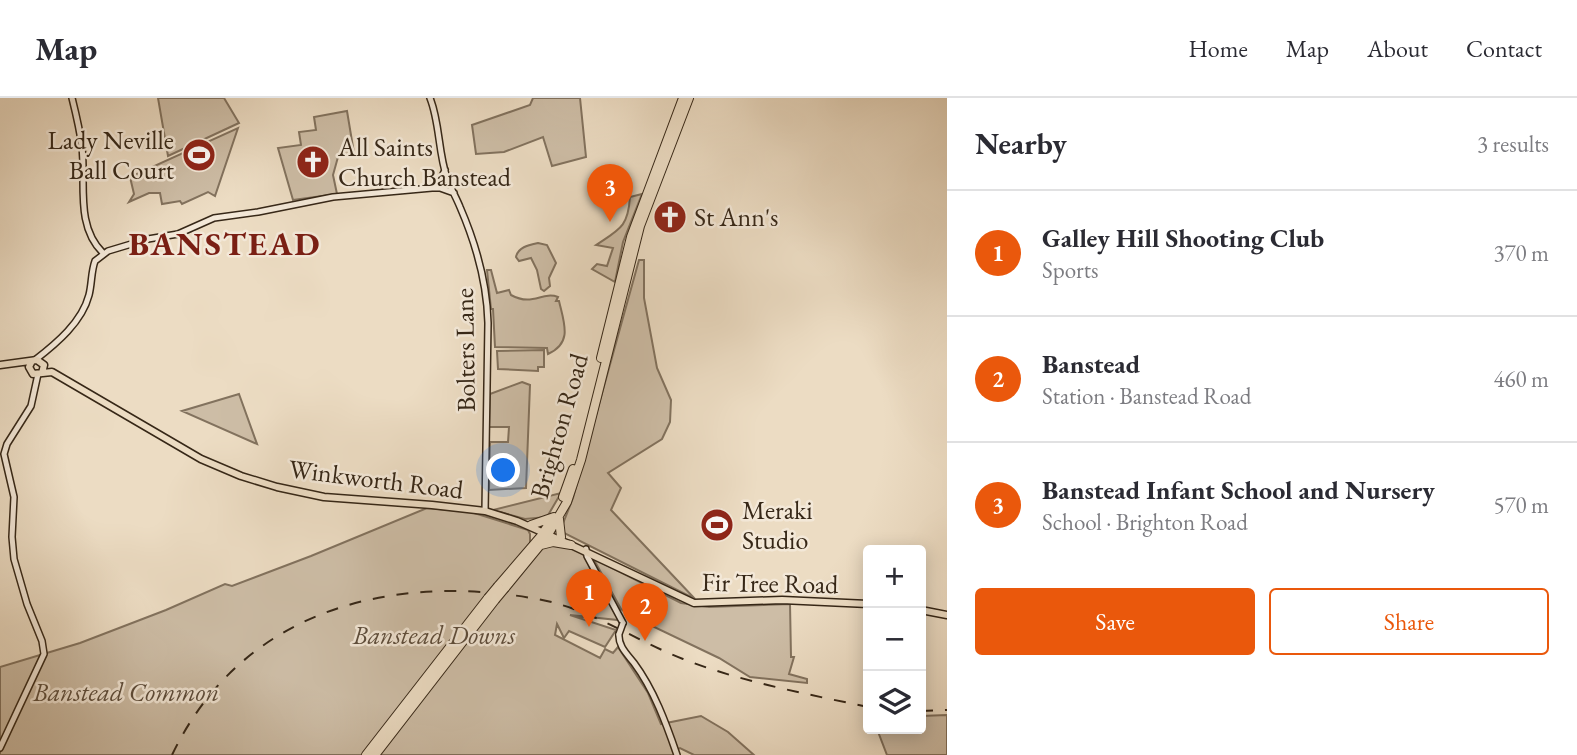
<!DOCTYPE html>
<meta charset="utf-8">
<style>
:root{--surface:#fff;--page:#f7f7f7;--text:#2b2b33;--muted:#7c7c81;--line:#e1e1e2;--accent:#ea580c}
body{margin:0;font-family:"EB Garamond",serif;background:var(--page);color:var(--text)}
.controls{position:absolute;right:21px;bottom:21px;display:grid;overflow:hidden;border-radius:7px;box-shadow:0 4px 18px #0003}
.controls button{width:63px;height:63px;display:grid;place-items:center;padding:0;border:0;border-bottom:2px solid var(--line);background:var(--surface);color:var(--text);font:35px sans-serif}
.you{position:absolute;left:504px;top:373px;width:24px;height:24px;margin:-18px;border:5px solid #fff;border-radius:50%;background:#1a73e8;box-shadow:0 0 0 10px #1a73e833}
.badge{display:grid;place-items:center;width:46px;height:46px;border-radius:50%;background:var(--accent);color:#fff;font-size:23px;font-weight:700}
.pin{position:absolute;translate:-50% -58px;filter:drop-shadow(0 2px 4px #0008)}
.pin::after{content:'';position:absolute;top:37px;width:24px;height:21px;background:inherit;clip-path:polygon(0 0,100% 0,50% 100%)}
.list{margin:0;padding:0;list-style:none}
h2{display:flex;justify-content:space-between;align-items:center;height:91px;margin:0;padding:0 28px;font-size:30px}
h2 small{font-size:23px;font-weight:400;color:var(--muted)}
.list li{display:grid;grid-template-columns:46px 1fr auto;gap:21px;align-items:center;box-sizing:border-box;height:126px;padding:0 28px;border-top:2px solid var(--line)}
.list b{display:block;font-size:26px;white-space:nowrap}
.list p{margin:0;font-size:23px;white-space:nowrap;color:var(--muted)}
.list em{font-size:23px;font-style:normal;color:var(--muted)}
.actions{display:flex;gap:14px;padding:21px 28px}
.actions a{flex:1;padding:16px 0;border:2px solid var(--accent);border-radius:7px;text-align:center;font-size:24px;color:var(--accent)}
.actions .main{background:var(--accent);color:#fff}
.icon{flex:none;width:38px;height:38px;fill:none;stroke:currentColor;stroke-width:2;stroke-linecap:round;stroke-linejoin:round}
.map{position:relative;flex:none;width:947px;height:657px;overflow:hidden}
header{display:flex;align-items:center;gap:42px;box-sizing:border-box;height:98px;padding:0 35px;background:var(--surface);border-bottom:2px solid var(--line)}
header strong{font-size:33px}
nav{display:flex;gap:38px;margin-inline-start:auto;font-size:24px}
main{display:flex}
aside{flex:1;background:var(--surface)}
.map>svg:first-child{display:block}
</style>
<header>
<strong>Map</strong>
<nav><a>Home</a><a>Map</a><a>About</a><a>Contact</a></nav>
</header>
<main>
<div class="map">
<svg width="947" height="657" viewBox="0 0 947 657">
<rect width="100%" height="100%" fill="#ecdcc3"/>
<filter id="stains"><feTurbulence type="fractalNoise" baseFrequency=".00286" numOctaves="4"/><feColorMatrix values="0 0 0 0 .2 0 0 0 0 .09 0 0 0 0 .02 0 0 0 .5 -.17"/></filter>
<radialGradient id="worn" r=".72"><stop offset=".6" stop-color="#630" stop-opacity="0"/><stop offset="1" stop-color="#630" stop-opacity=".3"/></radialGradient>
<!-- green -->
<path fill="#cdbda6" stroke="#82725e" stroke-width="2" d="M158,0h66l15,25 -71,33z
M533,0h47l6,59 -34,9 -9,-29 -39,15 -28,2 -4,-29 58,-20z
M347,13l7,42 -16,4 -5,18 4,19 -44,6 -15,-52 23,-3 -2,-13 17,-2 -2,-13z
M238,30l-23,68 -7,-4 -26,12 -2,-3 -18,3 -2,-11h-11l-20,9 5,-8 -4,-17z
M642,96l-19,48 -8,40 -23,-13 5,-5 10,2 6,-18 -17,-3c24,-16 32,-18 34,-48z
M538,145l9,2 9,18 -7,15 1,8 -6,5 -3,-2 -4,-19 -6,-12 -12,3 -3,-4c2,-10 13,-12 22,-14z
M639,162h5v38l13,70 14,32 -1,22 -8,17 -54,34 13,15 -10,22 84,89 -133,-67v-6l11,-28z
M487,172h4l6,23 12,-3 2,5c22,12 31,-4 47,2l-2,4h3c5,22 14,42 -11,53l-1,-6 -52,-1 -2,-38h-2z
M544,252v17h-6v4l-40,-2 -1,-18z
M522,284l8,3 -4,103 -37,2 1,-48h18l1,-15h-20l1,-33z
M239,296l18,50 -75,-33z
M561,395l-14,24 -22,2 -32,-9z
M427,410l44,4 57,18 2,4v9l16,3c10,-3 29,1 38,9 6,6 31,55 34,65l-48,-5 46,15 -11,17 -36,-16 -5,7 -7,-14 -2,11 45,23 5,-9 8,4 5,-6 30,46 13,31 40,-8 27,16 26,23h-60l-14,-7 -6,3 1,4h-675v-88l80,-24 86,-33 59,-26 7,2 79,-30z
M593,460l88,45 28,4 81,-3 1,53h3l-5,17 18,5v4l-57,-6 -31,-19 -90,-43 -8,-6z
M947,617v40h-60l-10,-26h44v-13z"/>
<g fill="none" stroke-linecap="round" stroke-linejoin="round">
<defs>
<path id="secondary" d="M72,0c4,16 8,33 10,49 4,35 -7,79 21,106
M430,0c10,25 8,54 17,80 3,9 9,19 13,29 16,37 27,76 28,116l-3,188
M433,89l6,-4 6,-13
M35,262c22,-17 47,-38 54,-65 3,-12 2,-23 6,-34l13,-10 40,-12 30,-5 36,-16 44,-6 75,-15 99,-9h8l14,5
M586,451l1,7 36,67
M619,536c-1,12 8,20 15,29 20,27 32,60 43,92
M0,650l44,-94 -2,-13 -15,-37 -13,-45 -2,-22 2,-40 -10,-43 3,-10 24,-38 7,-32"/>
<path id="primary" d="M32,263l-3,6 4,7 19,-2 149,87 40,17 36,11 47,10 108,8 53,6 32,10 54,24 123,58 88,-3 86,4
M0,267l37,-5 7,5 -2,8
M921,512l26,5"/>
<path id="highway" d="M601,260l30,-121 52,-139
M563,399l10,-28
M559,421l2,18
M531,427l23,-8
M541,447l12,-3 18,3
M498,488l43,-50 10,-15
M505,490l41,-50 21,-36 14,-42 59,-234 49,-128
M366,657l122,-157
M375,657l120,-155"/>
</defs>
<!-- secondary casing -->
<use href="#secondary" stroke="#362717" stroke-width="8"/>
<!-- primary casing -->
<use href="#primary" stroke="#362717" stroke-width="9"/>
<!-- highway casing -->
<use href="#highway" stroke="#362717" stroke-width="10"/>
<!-- secondary -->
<use href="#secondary" stroke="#f3e8d8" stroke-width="5"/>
<!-- primary -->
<use href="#primary" stroke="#ecdcc3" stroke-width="6"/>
<!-- highway -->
<use href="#highway" stroke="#ecdcc3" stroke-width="8"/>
<!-- rail -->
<path stroke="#362717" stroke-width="2" stroke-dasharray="12 12" stroke-linecap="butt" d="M921,613l26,-1
M172,657c69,-144 217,-183 365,-156 53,9 97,41 146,60 59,23 124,35 185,48"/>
<defs>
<path id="secondary-bridge" d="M619,536l4,-11"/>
<path id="highway-bridge" d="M488,500l10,-12
M495,502l10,-12"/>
</defs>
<!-- secondary-bridge casing -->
<use href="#secondary-bridge" stroke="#362717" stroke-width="8" stroke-linecap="butt"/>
<!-- highway-bridge casing -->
<use href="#highway-bridge" stroke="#362717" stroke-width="10" stroke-linecap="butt"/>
<!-- secondary-bridge -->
<use href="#secondary-bridge" stroke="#f3e8d8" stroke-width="5"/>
<!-- highway-bridge -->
<use href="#highway-bridge" stroke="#ecdcc3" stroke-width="8"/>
</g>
<!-- icons -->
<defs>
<symbol id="stadium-disc" viewBox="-11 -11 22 22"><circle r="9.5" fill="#8f2418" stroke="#f3e8d8"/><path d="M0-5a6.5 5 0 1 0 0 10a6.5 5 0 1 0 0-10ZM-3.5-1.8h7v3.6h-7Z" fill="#fff"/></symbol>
<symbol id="church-disc" viewBox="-11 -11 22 22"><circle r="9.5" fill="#8f2418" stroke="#f3e8d8"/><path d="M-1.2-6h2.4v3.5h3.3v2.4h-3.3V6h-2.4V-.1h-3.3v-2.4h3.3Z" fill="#fff"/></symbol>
</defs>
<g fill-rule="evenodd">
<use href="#stadium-disc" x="180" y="38" width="38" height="38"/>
<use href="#church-disc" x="294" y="45" width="38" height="38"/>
<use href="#church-disc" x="651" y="100" width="38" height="38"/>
<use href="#stadium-disc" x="698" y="408" width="38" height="38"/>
</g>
<g text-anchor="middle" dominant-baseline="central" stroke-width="5" stroke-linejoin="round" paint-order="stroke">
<!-- poi labels -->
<g font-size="26" fill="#362717" stroke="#f3e8d8" text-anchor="start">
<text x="174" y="42" text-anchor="end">Lady Neville<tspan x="174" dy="30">Ball Court</tspan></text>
<text x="338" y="49">All Saints<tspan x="338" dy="30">Church Banstead</tspan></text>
<text x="694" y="119">St Ann's</text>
<text x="742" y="412">Meraki<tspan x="742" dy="30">Studio</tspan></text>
</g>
<!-- street labels -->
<g font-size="26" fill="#362717" stroke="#f3e8d8">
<text transform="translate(465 252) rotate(-91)">Bolters Lane</text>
<text transform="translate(559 328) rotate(-74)">Brighton Road</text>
<text transform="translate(376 381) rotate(7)">Winkworth Road</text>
<text transform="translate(770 485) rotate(1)">Fir Tree Road</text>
</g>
<!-- park labels -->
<g font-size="26" font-style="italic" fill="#5c4c3b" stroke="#f3e8d8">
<text x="434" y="537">Banstead Downs</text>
<text x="126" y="594">Banstead Common</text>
</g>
<!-- district labels -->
<g font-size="33" font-weight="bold" letter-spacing="2" fill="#7a1f14" stroke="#f3e8d8">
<text x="225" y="145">BANSTEAD</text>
</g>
</g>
<rect width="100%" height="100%" filter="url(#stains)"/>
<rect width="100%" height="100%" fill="url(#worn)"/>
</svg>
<div class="controls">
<button>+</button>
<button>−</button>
<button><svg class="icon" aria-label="layers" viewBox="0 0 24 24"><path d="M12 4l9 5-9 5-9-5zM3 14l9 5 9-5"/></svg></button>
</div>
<div class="you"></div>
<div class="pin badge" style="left:589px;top:529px">1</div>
<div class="pin badge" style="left:645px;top:543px">2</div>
<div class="pin badge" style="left:610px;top:124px">3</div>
</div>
<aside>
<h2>Nearby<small>3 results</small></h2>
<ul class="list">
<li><span class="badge">1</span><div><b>Galley Hill Shooting Club</b><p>Sports</p></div><em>370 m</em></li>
<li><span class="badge">2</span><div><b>Banstead</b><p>Station · Banstead Road</p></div><em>460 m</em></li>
<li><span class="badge">3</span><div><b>Banstead Infant School and Nursery</b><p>School · Brighton Road</p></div><em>570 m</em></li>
</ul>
<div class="actions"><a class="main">Save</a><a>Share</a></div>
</aside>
</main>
